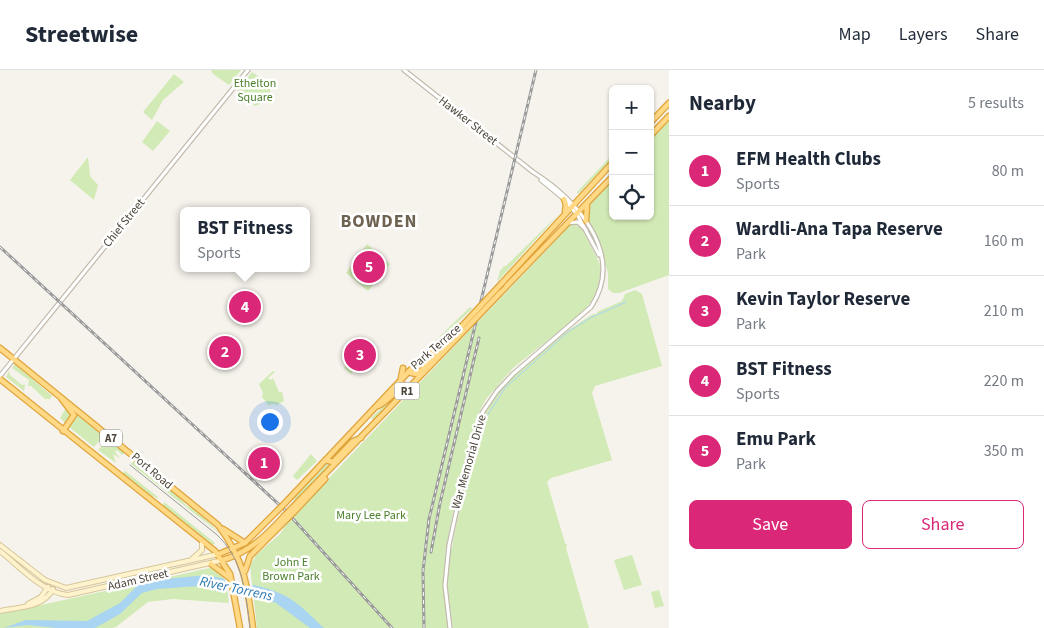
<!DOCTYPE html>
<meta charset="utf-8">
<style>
:root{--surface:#fff;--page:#f6f6f7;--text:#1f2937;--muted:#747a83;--line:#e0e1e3;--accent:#db2777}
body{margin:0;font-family:"Source Sans 3",sans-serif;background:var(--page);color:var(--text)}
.controls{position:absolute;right:15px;top:15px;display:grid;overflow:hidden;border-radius:8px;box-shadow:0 1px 4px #0004}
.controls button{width:45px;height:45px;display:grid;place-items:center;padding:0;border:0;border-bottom:1px solid var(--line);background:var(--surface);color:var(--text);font:25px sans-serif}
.you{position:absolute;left:269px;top:351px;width:18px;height:18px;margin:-12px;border:4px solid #fff;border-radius:50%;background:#1a73e8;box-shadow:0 0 0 8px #1a73e833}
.badge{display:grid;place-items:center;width:32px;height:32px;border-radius:50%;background:var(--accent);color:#fff;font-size:16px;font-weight:700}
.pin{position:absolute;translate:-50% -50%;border:2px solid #fff;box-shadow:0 1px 5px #0006}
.popup{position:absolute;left:180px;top:137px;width:130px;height:65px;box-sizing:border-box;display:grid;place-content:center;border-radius:8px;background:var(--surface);filter:drop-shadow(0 1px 4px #0005);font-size:16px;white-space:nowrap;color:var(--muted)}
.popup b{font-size:19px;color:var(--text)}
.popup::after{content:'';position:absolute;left:50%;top:100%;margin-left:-10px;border:10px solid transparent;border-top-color:var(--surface)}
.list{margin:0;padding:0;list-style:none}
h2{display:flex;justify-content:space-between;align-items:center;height:65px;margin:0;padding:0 20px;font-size:21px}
h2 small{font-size:16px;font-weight:400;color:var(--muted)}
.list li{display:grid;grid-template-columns:32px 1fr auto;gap:15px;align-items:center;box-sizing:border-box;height:70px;padding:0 20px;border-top:1px solid var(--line)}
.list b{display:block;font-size:19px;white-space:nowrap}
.list p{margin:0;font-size:16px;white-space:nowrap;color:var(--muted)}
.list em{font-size:16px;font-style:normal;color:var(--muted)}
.actions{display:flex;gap:10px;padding:15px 20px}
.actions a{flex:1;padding:11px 0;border:1px solid var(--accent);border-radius:8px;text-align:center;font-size:18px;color:var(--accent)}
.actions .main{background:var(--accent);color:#fff}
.icon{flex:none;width:28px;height:28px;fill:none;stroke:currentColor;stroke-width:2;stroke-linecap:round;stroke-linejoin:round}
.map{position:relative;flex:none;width:669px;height:558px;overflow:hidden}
header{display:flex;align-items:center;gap:30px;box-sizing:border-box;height:70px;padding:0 25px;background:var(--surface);border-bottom:1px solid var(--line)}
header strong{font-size:24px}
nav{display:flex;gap:28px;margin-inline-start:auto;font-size:18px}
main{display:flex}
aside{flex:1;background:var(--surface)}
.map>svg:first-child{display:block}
</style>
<header>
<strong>Streetwise</strong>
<nav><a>Map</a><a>Layers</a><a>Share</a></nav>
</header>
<main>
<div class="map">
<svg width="669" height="558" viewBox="0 0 669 558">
<rect width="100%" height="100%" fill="#f6f3ec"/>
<!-- green -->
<path fill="#d2eab5" d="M211,0h30l-12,15 -16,-11z
M252,2l15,10 4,6c-1,8 -8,16 -16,18l-18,-15z
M174,4l10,8 -21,18 -11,20 -9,-8z
M669,49v156l-50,18h-6l-5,-4v-16l-5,-18 -16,-37 3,-16 23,-24v38h37v-78z
M157,51l13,10 -17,20 -11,-9z
M613,84v4l-35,36 -1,-2z
M88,87l2,19 8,9 -4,15 -24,-20z
M562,141l-1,1 -64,70 3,-11 4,-5h2z
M571,154l10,3 18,35 2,9 -5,24 -13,17 -70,56 -27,31 -10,19 -21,82 -10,54 -1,32 4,42h-191l-7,-62 6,-11 24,-21 9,-14z
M367,174l23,20 -22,27 -22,-18z
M635,220l7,4 20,72 -67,20 -3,7 20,67 -61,18 -4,4 18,61 2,2 -1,3 23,80h-136l-6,-45 3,-33 2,-2c4,-26 11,-52 17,-78 4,-18 6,-39 14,-56 21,-42 72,-75 110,-100h4v-2l25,-11 3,-7z
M470,237l2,2 -37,34 -1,-1z
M232,266l7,5 -21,26 -6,-5z
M364,272l8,6 -21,26 -7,-6z
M15,294l37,32 -2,3h-5l-14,-13h-3l1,-6 -17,-12z
M9,301l1,4 12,10 3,-1 -1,7 -18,-14z
M273,301l2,1 -7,6 3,2 2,-2 6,14h3l2,9 -9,5v-2l-7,1 -6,-8 1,-4 -4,-9z
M404,317l-30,33 -3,-2z
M66,338l7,6 -6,11 -7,-7z
M76,343l28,22 -10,12 -25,-20 7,-9z
M108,369l17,13 -3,3 -5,-5 -2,2 5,6 -7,-4 3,9 -18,-13z
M311,384l6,7 -20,19 -4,-4z
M134,390l48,38 -1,2 7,7 2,-2 32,30 -91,-71z
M328,393l4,1 -39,40 2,-5 -5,2z
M125,401l33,26 -1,2 -3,-3 -2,2 -30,-24z
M164,432l51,41 -2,2 -50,-39z
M632,485l10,30 -18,5 -10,-30z
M210,498c17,3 17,21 19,35l-56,-4 -25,3 -32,25 -4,1h-112v-14z
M659,520l5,16 -9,2 -4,-16z"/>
<!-- water -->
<path fill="#a9d4f2" d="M207,505c27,7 58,9 82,23 13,8 24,20 35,30h-14l-34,-25 -63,-18 -56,4 -15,4 -22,21 -25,14h-39l-29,-3 -23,3 22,-8 61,1 33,-18 19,-19 16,-4z"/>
<!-- pier -->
<path fill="#f6f3ec" d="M224,507l28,6 3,16 -27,-8z"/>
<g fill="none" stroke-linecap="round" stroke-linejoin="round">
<!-- stream -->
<path stroke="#a9d4f2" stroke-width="1" d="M477,381l6,-29 22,-34 63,-56 22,-14 36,-16"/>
<defs>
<path id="tertiary" d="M404,0l129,102
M541,110l23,19 14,17 21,39
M567,153l11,-1 8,8
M0,306l248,-306
M450,558l-5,-43 4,-40 18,-83 15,-49 15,-22 16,-17 78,-67c35,-53 -14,-107 -58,-135"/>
<path id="secondary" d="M0,475l45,35 21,8 153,-34
M0,481c19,15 43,42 68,44l155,-35
M192,489l10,-9v-9
M28,534l13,-7 7,-10
M0,541c19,-4 43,-3 53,-22"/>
<path id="trunk" d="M650,53l19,-20
M650,66l19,-20
M564,129l2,6 -1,6
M586,151l1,-16
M502,213l111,-121
M500,223l113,-117
M0,278l218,177c27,36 29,59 35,103
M408,302l8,2 5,-3 26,-25
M401,308l2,-10
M0,309l215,172 15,23 10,54
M61,328l13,17 -11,16
M378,336c11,-5 17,-16 27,-21l6,2
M325,390l8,2 20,-21 8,-3
M285,433l130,-138c14,-14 31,-24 46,-38
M291,439l167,-172
M294,442l31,-33
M223,459l22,14
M219,484l26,-11 33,-33
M223,490c26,-8 43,-24 61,-44
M211,494l20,15
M245,501l5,-15 37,-37"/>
</defs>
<!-- tertiary casing -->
<use href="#tertiary" stroke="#c2bbae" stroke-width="5.5"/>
<!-- secondary casing -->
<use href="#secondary" stroke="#d6c79b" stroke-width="6"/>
<!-- trunk casing -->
<use href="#trunk" stroke="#e0a43c" stroke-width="7"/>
<!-- tertiary -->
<use href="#tertiary" stroke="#fff" stroke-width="3"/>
<!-- secondary -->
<use href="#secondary" stroke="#fff3cd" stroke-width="4"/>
<!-- trunk -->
<use href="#trunk" stroke="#ffd985" stroke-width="4.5"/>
<!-- tram -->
<path stroke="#9a9a9a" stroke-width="1" d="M130,395l86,69c27,24 30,60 34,94"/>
<defs>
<path id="rail" d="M0,177l285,263 107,118
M431,482l9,-49 39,-165
M424,558l-1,-57 6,-52 107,-449"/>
</defs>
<!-- rail casing -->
<use href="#rail" stroke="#9a9a9a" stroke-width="3"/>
<!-- rail -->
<use href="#rail" stroke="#fff" stroke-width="1" stroke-dasharray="4" stroke-linecap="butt"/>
<defs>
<path id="trunk-bridge" d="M461,257l41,-44
M458,267l42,-44
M278,440l7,-7
M284,446l7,-7
M287,449l7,-7"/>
</defs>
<!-- trunk-bridge casing -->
<use href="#trunk-bridge" stroke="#e0a43c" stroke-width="7" stroke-linecap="butt"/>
<!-- trunk-bridge -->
<use href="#trunk-bridge" stroke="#ffd985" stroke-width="4.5"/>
</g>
<g text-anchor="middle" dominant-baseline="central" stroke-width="5" stroke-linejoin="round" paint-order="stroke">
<!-- shield labels -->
<g fill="#fff" stroke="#817c74" stroke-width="1">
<rect x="394.5" y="312.5" width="25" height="17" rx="4"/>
<rect x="100" y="359.5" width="22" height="17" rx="4"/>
</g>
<g font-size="11" font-weight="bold" fill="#4b4439">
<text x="407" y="321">R1</text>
<text x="111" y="368">A7</text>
</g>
<!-- park labels -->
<g font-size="12" fill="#4a7f2a" stroke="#fff">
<text x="255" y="13">Ethelton<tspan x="255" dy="14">Square</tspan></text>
<text x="371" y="445">Mary Lee Park</text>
<text x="291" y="492">John E<tspan x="291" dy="14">Brown Park</tspan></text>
</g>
<!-- street labels -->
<g font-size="12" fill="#4b4439" stroke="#fff">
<text transform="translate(468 51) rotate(38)">Hawker Street</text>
<text transform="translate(124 153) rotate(-51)">Chief Street</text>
<text transform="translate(436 277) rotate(-41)">Park Terrace</text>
<text transform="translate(469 392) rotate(-74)">War Memorial Drive</text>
<text transform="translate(152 401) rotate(40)">Port Road</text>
<text transform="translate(138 510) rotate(-13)">Adam Street</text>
</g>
<!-- water labels -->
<g font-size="14" font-style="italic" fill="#2e7ab2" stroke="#fff">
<text transform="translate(236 519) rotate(12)">River Torrens</text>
</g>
<!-- district labels -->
<g font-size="18" font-weight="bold" letter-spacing="1" fill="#6e6250" stroke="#fff">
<text x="379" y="151">BOWDEN</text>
</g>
</g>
</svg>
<div class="controls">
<button>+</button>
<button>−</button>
<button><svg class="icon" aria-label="locate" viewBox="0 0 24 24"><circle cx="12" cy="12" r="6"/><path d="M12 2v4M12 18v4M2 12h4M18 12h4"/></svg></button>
</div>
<div class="you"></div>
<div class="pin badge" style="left:264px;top:393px">1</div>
<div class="pin badge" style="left:225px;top:282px">2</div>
<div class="pin badge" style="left:360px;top:285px">3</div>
<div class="pin badge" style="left:245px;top:237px">4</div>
<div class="popup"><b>BST Fitness</b>Sports</div>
<div class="pin badge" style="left:369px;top:197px">5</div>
</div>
<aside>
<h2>Nearby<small>5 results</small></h2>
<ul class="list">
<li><span class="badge">1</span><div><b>EFM Health Clubs</b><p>Sports</p></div><em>80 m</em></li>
<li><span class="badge">2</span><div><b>Wardli-Ana Tapa Reserve</b><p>Park</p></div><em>160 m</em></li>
<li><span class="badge">3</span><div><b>Kevin Taylor Reserve</b><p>Park</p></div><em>210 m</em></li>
<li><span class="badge">4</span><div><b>BST Fitness</b><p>Sports</p></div><em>220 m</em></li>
<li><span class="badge">5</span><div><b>Emu Park</b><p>Park</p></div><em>350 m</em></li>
</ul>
<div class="actions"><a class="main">Save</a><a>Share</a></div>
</aside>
</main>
